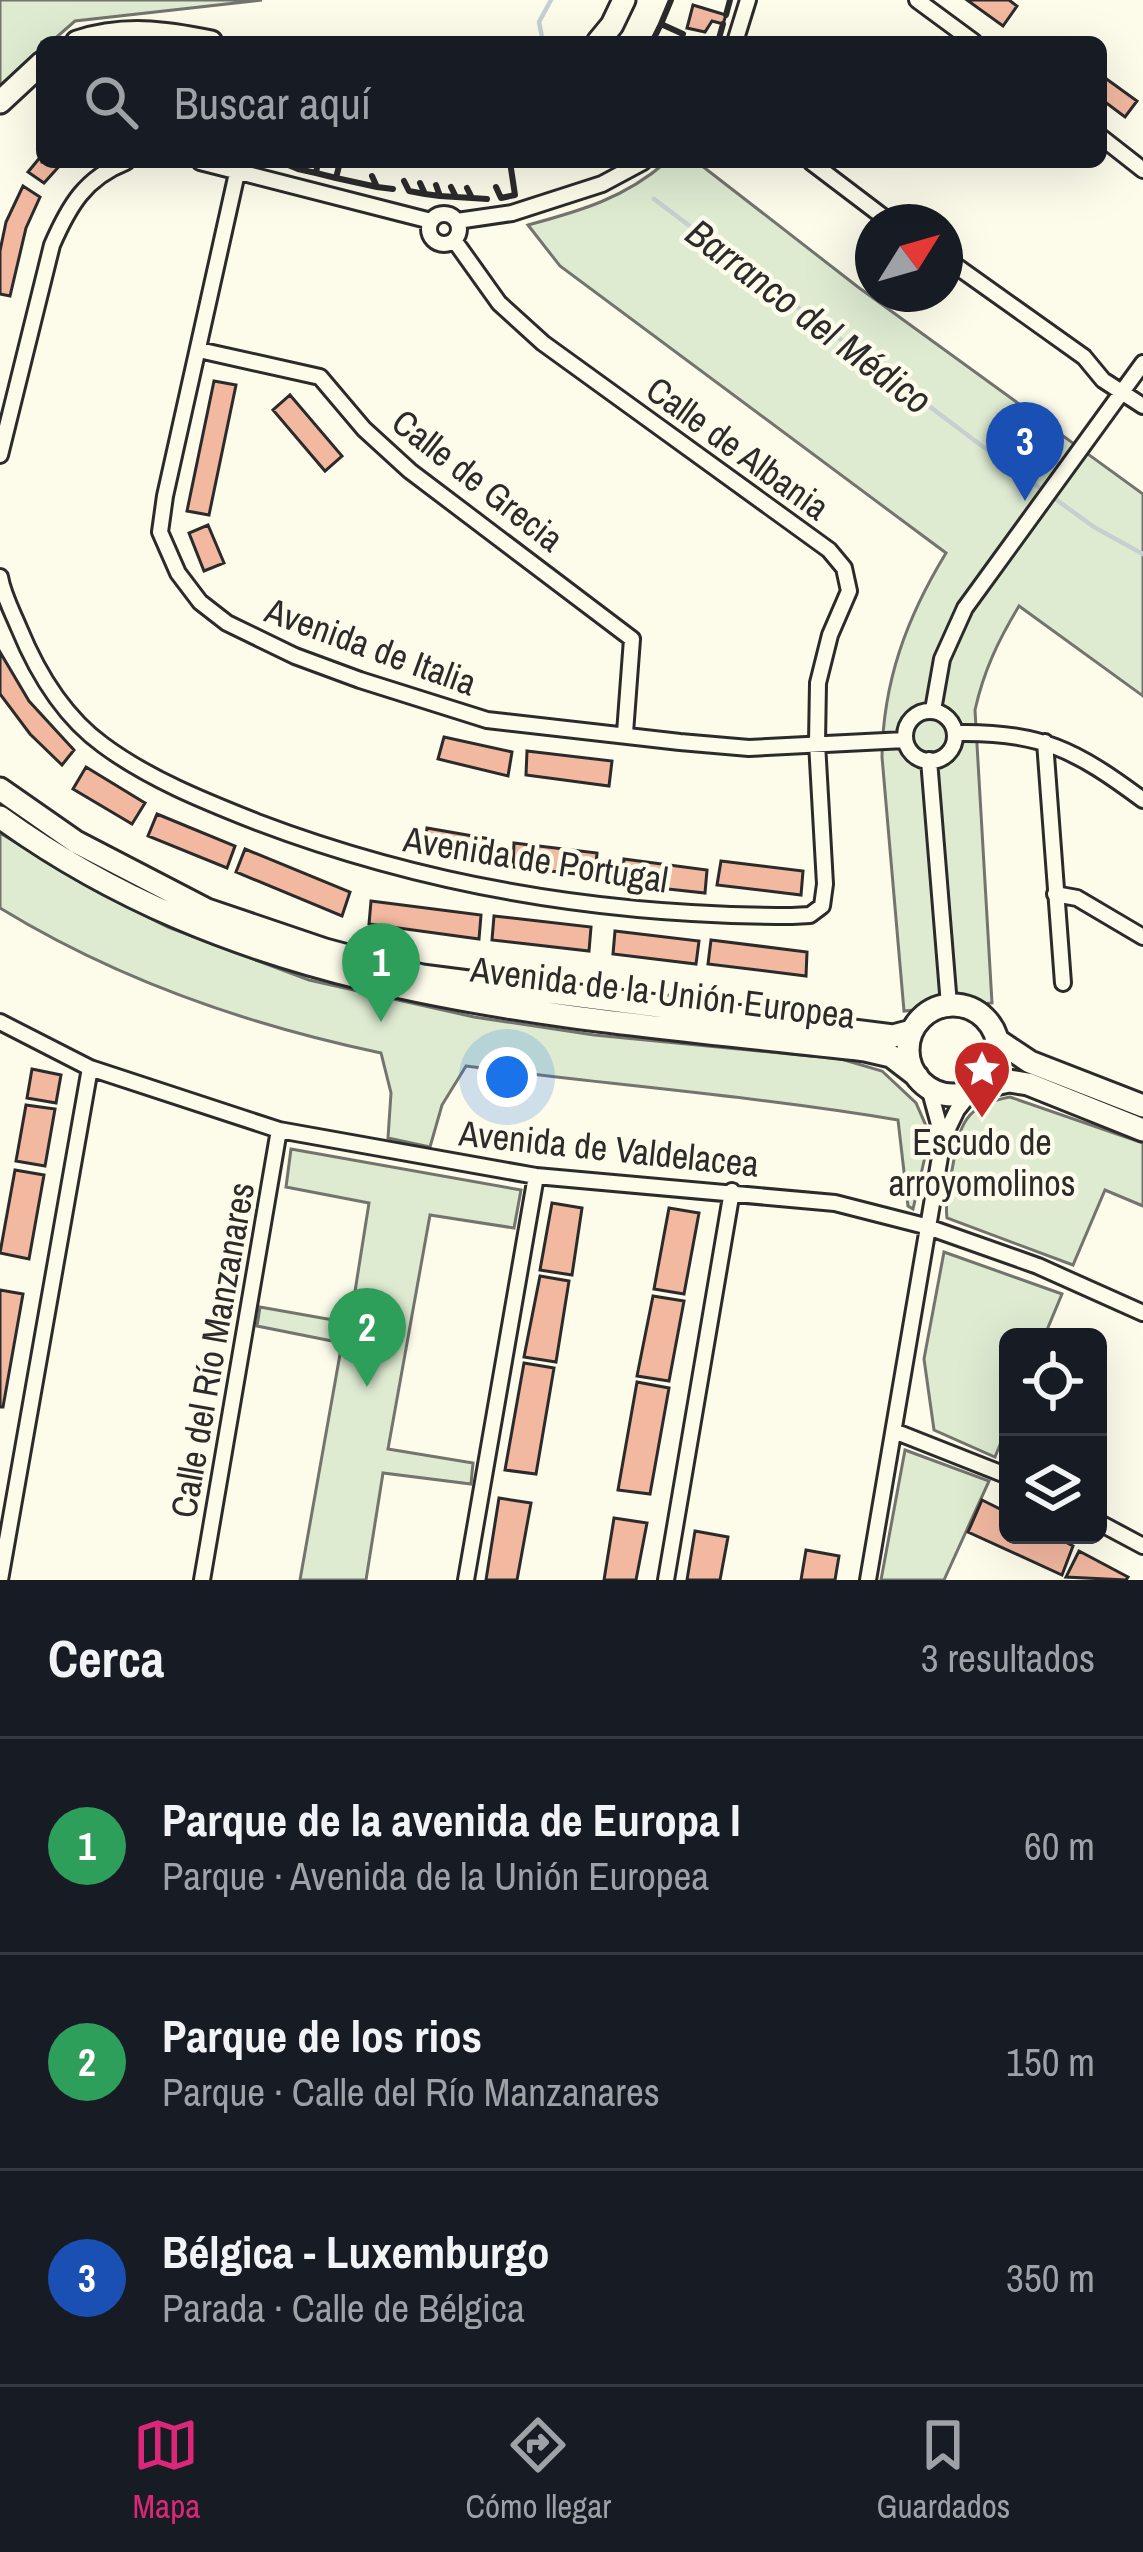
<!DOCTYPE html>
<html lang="es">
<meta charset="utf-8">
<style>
:root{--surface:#171b24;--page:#20242c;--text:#f1f3f6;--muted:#9ea1a6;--line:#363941;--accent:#db2777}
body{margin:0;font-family:"Archivo Narrow",sans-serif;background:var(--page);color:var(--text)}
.controls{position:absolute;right:36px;bottom:36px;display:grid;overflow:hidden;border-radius:18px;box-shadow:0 12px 48px #0002}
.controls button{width:108px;height:108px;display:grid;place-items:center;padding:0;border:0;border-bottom:3px solid var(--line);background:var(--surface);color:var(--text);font:60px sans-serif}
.compass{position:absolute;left:855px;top:204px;width:108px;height:108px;border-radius:50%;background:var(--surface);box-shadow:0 12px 48px #0002;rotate:53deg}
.you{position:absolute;left:507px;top:1077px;width:42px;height:42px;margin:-30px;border:9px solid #fff;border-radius:50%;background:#1a73e8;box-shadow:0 0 0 18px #1a73e833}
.badge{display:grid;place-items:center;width:78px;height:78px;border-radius:50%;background:var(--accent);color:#fff;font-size:39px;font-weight:700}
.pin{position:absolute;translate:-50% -99px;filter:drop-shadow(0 3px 6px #0008)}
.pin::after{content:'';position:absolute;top:63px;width:42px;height:36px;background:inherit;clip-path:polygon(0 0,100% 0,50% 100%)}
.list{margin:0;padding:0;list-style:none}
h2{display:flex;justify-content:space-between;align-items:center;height:156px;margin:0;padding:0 48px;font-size:51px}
h2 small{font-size:39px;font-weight:400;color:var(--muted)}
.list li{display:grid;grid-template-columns:78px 1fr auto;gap:36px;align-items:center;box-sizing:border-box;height:216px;padding:0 48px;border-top:3px solid var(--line)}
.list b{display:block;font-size:45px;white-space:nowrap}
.list p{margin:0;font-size:39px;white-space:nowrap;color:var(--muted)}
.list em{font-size:39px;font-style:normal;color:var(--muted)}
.icon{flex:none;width:66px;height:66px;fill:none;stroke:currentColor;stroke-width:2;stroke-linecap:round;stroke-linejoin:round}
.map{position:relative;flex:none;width:1143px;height:1580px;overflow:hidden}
.search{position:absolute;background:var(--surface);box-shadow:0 12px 48px #0002;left:36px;right:36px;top:36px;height:132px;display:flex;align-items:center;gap:30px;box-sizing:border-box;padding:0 42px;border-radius:18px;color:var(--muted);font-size:45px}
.sheet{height:804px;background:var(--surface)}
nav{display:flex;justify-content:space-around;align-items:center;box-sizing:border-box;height:168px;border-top:3px solid var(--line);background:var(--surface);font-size:33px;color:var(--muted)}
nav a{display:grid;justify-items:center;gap:6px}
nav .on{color:var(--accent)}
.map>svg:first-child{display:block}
</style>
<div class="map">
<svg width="1143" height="1580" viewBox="0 0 1143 1580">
<rect width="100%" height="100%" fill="#fdfbea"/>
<!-- green -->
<path fill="#deebd1" stroke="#74746e" stroke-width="3" d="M0,0h262l-187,21 -24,21h-9v8l-42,37z
M666,162h31l161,125 285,207v202l-124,-90c-21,35 -35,64 -44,104l17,293 -88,8 -22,-254c1,-76 25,-140 64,-204l-386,-287 -32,-41c52,-14 97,-27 138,-63z
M0,833l98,59 70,35 141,53 165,37 120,18 247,24 41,12 34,32 14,32 -17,74 -5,-3 -10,-86c-143,-24 -288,-35 -432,-54l-24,39 -12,42 -42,-9 3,-45 -10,-40c-133,-28 -265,-74 -381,-145z
M1010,1097l133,46v63l-38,-16 -32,75 -126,-47c-2,-16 2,-32 5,-48 8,-43 9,-64 58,-73z
M291,1149l230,41 -7,38 -84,-13 -42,234 85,14 -2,21 -88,-11 -17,107h-66l42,-237 -85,-17 3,-19 90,16 19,-120 -83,-16z
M944,1252l118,42 -18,43h-36v88l-13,32 -61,-27 -10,-71z
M905,1450l84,31 -45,99h-63z"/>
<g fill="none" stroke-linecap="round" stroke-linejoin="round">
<!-- stream -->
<path stroke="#c7d0d0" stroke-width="4.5" d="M543,42l-4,-20 12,-22
M654,199l328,247 112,81 49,27"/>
</g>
<!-- building -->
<path fill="#f2b8a0" stroke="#2b2b2b" stroke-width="3" d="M967,0h42l8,6 -14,20z
M693,5l33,10 -3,9 -11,-3 -7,11 -18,-4z
M1101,75l36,26 -12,16 -24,-18z
M42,155v7h21l-19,21 -16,-11z
M23,186l17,11 -14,31 -16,68 -10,-2v-43l6,-29z
M214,381l22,4 -27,130 -22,-4z
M290,395l52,61 -17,15 -52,-61z
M208,525l16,38 -20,8 -15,-38z
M0,652l29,49 45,49 -12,15 -32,-31 -30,-40z
M444,737l68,15 -4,24 -70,-17z
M527,751l85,10 -3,25 -83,-11z
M86,767l59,36 -13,21 -59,-35z
M157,814l78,32 -8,22 -79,-32z
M427,828l69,12 -4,24 -68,-12z
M514,843l83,10 -2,23 -82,-9z
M245,849l105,43 -8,24 -106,-44z
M624,859l83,11 -2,23 -83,-9z
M721,861l82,10 -2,24 -84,-10z
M371,901l110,14 -2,24 -110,-15z
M494,916l97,11 -2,24 -97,-11z
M615,931l84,10 -3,23 -83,-10z
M711,940l96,12 -1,24 -98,-12z
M32,1069l29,6 -5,28 -29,-5z
M26,1105l29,4 -10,57 -29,-5z
M15,1170l29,5 -15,84 -29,-6z
M552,1203l30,5 -10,67 -32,-5z
M669,1208l30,5 -15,81 -30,-5z
M540,1276l29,5 -13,81 -32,-5z
M0,1290l23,4 -20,113h-3z
M653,1296l31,5 -15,80 -32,-5z
M524,1363l30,5 -18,106 -31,-4z
M637,1382l32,6 -19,106 -32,-4z
M499,1498l32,5 -14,77h-31z
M982,1500l26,13v22h44l21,11 -11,29 -94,-43z
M614,1518l33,5 -11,57h-32z
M695,1531l33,6 -8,43h-33z
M806,1550l33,6 -4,24h-34z
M1079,1551l49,26 -2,3 -60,-3z"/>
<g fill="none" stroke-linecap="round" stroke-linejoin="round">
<defs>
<path id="minor" d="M917,0l57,42
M735,42l13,-42
M1101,137l42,33
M200,162l231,59
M811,162l79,60
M237,173l-72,323 -5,36 18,41 22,29 27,21 68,33 65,24 127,40 193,22 69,6 156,-8
M429 229a15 15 0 1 1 30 0a15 15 0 1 1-30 0Z
M457,221l55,-8 90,-29 41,-22
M945,258l139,99 19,23 40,26
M199,350l121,27 44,52 46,42 222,168 -7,94
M0,455l52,-210c17,-39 33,-67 74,-83
M0,577c3,18 12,34 19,51 18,44 44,88 84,117 46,34 101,56 154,77 171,65 352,94 535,94l18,-1 12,-9 3,-22 -8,-141 1,-60 12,-48 19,-44 -5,-23 -15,-18 -286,-207 -44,-40 -45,-63
M933,710l9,-51 23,-51 178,-245
M905 736a25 25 0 1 1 50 0a25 25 0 1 1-50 0Z
M955,733c85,-2 121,17 188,67
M1045,742l18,241
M929,760l20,245
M1055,894l22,4 66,39
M0,1022l90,46 189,62 257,46 299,27 90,23 113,40 105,47
M929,1088l14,51
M894,1431l114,45
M1098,1522l45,24
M0,1580l90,-512
M202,1580l77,-450
M466,1580l70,-404
M666,1580l66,-389
M868,1580l75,-441 14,-29 16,-20"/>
<path id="primary" d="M77,42c46,-15 87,-10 134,0
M598,42l14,-17 12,-25
M0,102l42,-39
M0,789l76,53 131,68 118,40 97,26 471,60 19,-5
M0,817c257,186 561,198 865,233l26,6 26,20
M908 1050a45 45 0 1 1 90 0a45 45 0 1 1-90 0Z
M997,1040l33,22 113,44
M976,1088l33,-7 19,3 115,46"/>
</defs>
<!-- minor casing -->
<use href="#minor" stroke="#2b2b2b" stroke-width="20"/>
<!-- primary casing -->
<use href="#primary" stroke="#2b2b2b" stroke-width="27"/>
<!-- minor -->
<use href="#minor" stroke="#fdfbea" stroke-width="14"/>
<!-- primary -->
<use href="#primary" stroke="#fdfbea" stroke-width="21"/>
<!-- wall -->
<path stroke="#2b2b2b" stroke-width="6" d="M671,0l-10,24 22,10
M726,15l4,-15
M652,42l9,-18
M718,42l5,-18
M281,162l17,7
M300,162l-2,7 18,4
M318,162l-2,11 20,5
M340,162l-4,16 41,9
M372,176l5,11 16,2
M404,181l5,10 16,3
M420,183l5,11 15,2
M436,185l4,11 16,1
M451,187l5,10 16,1
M496,187l5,11 14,-3 -5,-33
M467,188l5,10 15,1"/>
</g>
<!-- icons -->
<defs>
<symbol id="sight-pin" viewBox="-11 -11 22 30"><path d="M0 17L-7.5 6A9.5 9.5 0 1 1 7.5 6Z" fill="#c62828" stroke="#fdfbea"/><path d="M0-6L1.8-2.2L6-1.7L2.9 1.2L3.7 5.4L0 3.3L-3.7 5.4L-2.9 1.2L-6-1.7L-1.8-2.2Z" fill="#fff"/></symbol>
</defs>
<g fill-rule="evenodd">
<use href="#sight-pin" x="949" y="1036" width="66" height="90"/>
</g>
<g text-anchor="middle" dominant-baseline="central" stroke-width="9" stroke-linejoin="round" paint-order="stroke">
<!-- street labels -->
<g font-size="36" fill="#2b2b2b" stroke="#fdfbea">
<text transform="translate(738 448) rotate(36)">Calle de Albania</text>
<text transform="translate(478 480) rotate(38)">Calle de Grecia</text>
<text transform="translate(371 646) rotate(20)">Avenida de Italia</text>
<text transform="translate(536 859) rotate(9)">Avenida de Portugal</text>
<text transform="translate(663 992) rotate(7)">Avenida de la Unión Europea</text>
<text transform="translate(609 1148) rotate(6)">Avenida de Valdelacea</text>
<text transform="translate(212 1350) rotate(-80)">Calle del Río Manzanares</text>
</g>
<!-- poi labels -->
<g font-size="36" fill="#2b2b2b" stroke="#fdfbea">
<text x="982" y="1142">Escudo de<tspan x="982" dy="41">arroyomolinos</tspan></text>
</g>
<!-- water labels -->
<g font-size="39" font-style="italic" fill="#2b2b2b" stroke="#fdfbea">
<text transform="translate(809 316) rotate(37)">Barranco del Médico</text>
</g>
</g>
</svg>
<div class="controls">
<button><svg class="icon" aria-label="locate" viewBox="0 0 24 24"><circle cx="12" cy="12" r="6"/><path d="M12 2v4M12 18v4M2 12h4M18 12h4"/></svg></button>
<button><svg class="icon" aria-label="layers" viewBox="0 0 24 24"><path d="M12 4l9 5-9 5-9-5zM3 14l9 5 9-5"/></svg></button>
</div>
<svg class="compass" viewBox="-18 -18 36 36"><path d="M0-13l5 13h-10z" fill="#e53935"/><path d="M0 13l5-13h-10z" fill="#9ea1a6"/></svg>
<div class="you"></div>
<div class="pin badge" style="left:381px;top:1022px;background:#2e9e5b">1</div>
<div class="pin badge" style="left:367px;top:1387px;background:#2e9e5b">2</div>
<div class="pin badge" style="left:1025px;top:501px;background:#1a4fb4">3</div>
<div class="search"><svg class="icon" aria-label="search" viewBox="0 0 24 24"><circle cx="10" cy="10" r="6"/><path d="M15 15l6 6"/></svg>Buscar aquí</div>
</div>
<section class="sheet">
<h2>Cerca<small>3 resultados</small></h2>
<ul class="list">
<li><span class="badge" style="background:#2e9e5b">1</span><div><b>Parque de la avenida de Europa I</b><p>Parque · Avenida de la Unión Europea</p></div><em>60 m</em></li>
<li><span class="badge" style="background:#2e9e5b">2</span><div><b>Parque de los rios</b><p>Parque · Calle del Río Manzanares</p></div><em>150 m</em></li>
<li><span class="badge" style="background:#1a4fb4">3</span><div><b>Bélgica - Luxemburgo</b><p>Parada · Calle de Bélgica</p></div><em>350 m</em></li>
</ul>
</section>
<nav>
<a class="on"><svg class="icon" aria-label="map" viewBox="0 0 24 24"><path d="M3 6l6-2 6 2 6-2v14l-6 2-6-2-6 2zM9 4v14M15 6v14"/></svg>Mapa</a>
<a><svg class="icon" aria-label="directions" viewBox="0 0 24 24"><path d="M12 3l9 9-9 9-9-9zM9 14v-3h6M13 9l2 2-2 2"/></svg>Cómo llegar</a>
<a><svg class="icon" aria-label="saved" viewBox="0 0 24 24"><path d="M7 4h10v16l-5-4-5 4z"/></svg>Guardados</a>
</nav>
